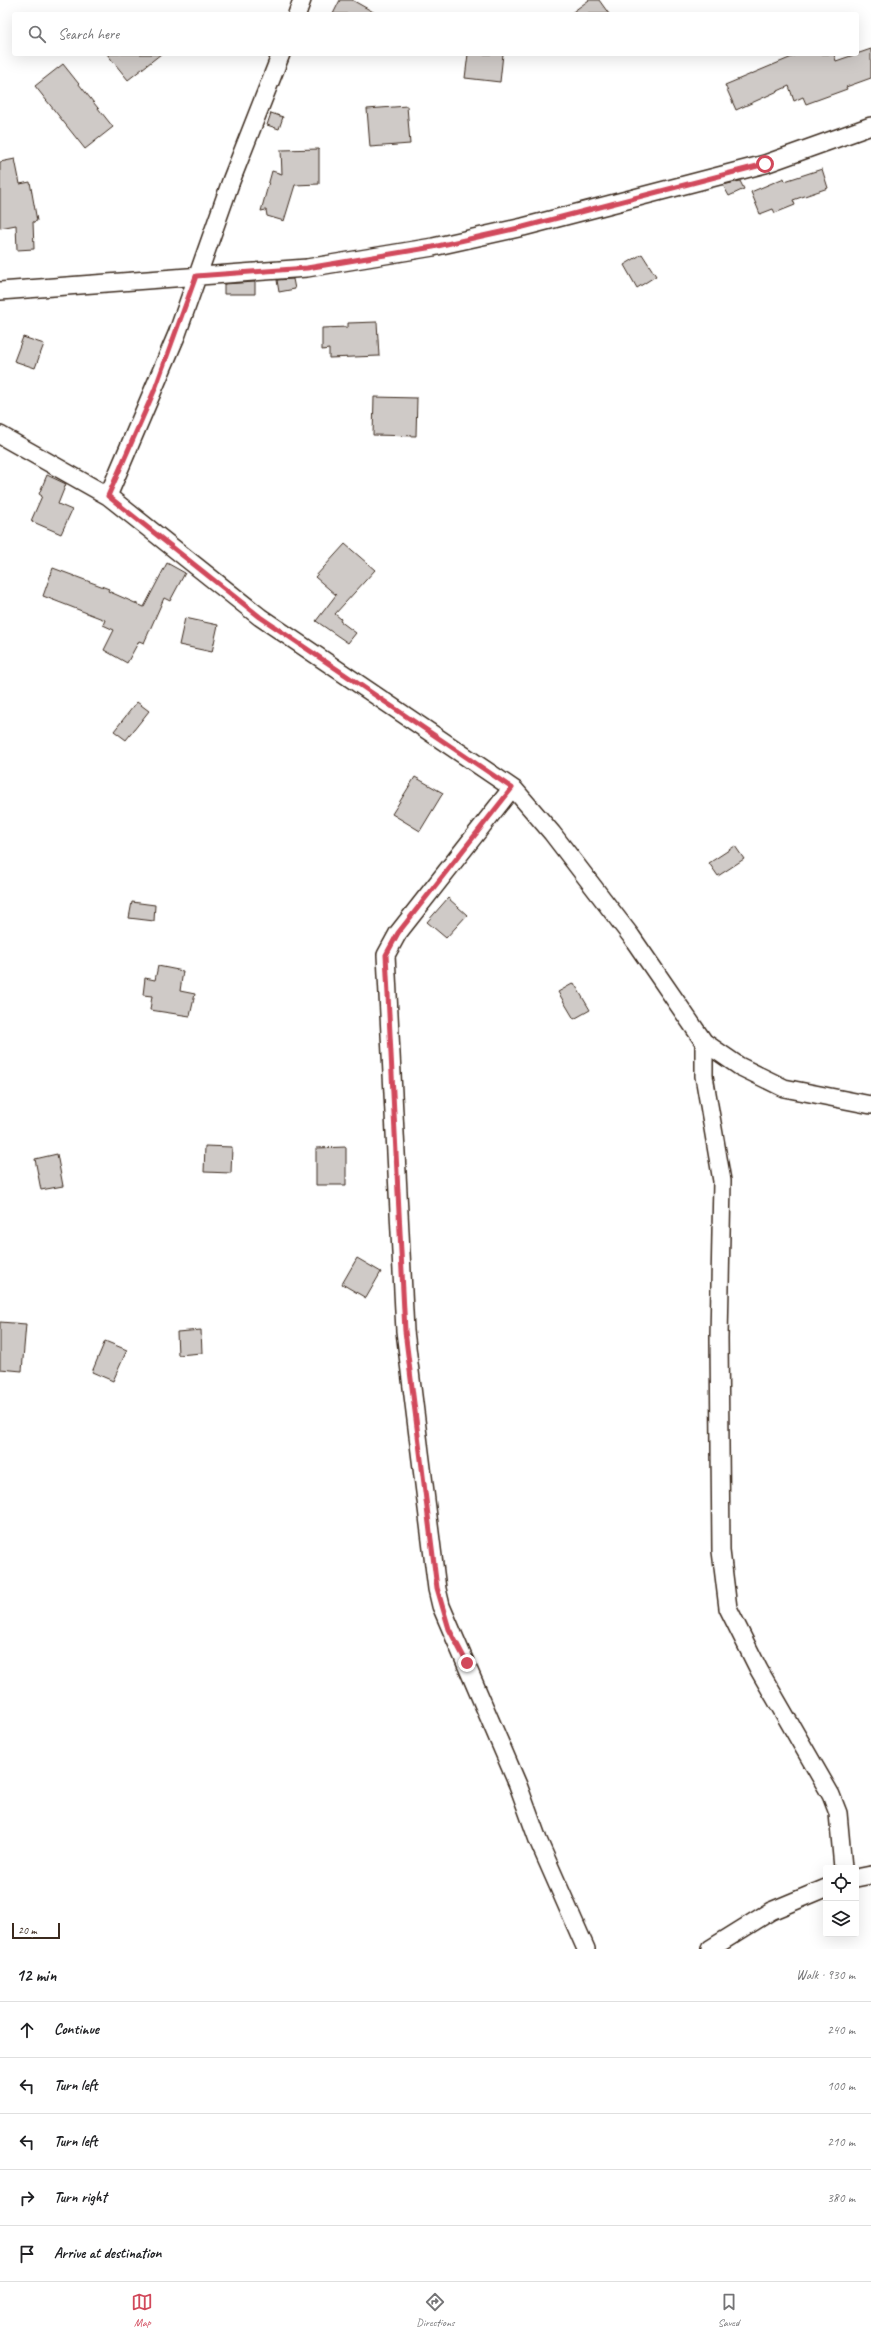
<!DOCTYPE html>
<meta charset="utf-8">
<style>
:root{--surface:#fff;--page:#f2f2f2;--text:#202124;--muted:#757577;--line:#e0e0e0;--accent:#d1495b}
body{margin:0;font-family:Caveat,sans-serif;background:var(--page);color:var(--text)}
.controls{position:absolute;right:12px;bottom:12px;display:grid;overflow:hidden;border-radius:4px;box-shadow:0 4px 16px #0002}
.controls button{width:36px;height:36px;display:grid;place-items:center;padding:0;border:0;border-bottom:1px solid var(--line);background:var(--surface);color:var(--text);font:20px sans-serif}
.scale{position:absolute;left:12px;bottom:10px;width:48px;box-sizing:border-box;padding-left:4px;border:2px solid #3b2a1e;border-top:0;font-size:11px;line-height:14px;white-space:nowrap;color:#3b2a1e;-webkit-text-stroke:3px #fff;paint-order:stroke}
.stop{position:absolute;width:12px;height:12px;margin:-9px;border:3px solid #d1495b;border-radius:50%;background:#fff}
.stop.end{background:#d1495b;border-color:#fff;box-shadow:0 1px 4px #0008}
.list{margin:0;padding:0;list-style:none}
h2{display:flex;justify-content:space-between;align-items:center;height:52px;margin:0;padding:0 16px;font-size:17px}
h2 small{font-size:13px;font-weight:400;color:var(--muted)}
.list li{display:grid;grid-template-columns:26px 1fr auto;gap:12px;align-items:center;box-sizing:border-box;height:56px;padding:0 16px;border-top:1px solid var(--line)}
.list b{display:block;font-size:15px;white-space:nowrap}
.list em{font-size:13px;font-style:normal;color:var(--muted)}
.icon{flex:none;width:22px;height:22px;fill:none;stroke:currentColor;stroke-width:2;stroke-linecap:round;stroke-linejoin:round}
.map{position:relative;flex:none;width:871px;height:1949px;overflow:hidden}
.search{position:absolute;background:var(--surface);box-shadow:0 4px 16px #0002;left:12px;right:12px;top:12px;height:44px;display:flex;align-items:center;gap:10px;box-sizing:border-box;padding:0 14px;border-radius:4px;color:var(--muted);font-size:15px}
.sheet{height:332px;background:var(--surface)}
nav{display:flex;justify-content:space-around;align-items:center;box-sizing:border-box;height:56px;border-top:1px solid var(--line);background:var(--surface);font-size:11px;color:var(--muted)}
nav a{display:grid;justify-items:center;gap:2px}
nav .on{color:var(--accent)}
.map>svg:first-child{display:block}
</style>
<div class="map">
<svg width="871" height="1949" viewBox="0 0 871 1949">
<rect width="100%" height="100%" fill="#fff"/>
<filter id="ink" filterUnits="userSpaceOnUse"><feTurbulence type="fractalNoise" baseFrequency=".025" numOctaves="2"/><feDisplacementMap in="SourceGraphic" scale="8" xChannelSelector="R" yChannelSelector="G"/><feConvolveMatrix kernelMatrix="1 2 1 2 8 2 1 2 1" color-interpolation-filters="sRGB"/></filter>
<g filter="url(#ink)">
<!-- building -->
<path fill="#cfcac7" stroke="#3b2a1e" d="M340,0h12l25,14h-44z
M589,0h10l10,14h-39z
M871,49v29l-25,9 1,2 -41,15 -3,-7 -9,4 -5,-15 -53,24 -11,-25 74,-31h35l2,7z
M107,54h54l-33,26z
M468,54h35l-3,28 -35,-4z
M63,64l50,63 -28,22 -50,-63z
M407,106l3,38 -40,3 -3,-38z
M271,113l12,4 -4,12 -12,-4z
M319,149v35l-24,1 -11,36 -17,-5 -1,-6 -5,1 11,-40 10,3 -1,-24z
M15,159l5,25 10,-2 7,39 -4,1 1,27 -17,1 -1,-25 -16,3v-66z
M822,169l6,19 -35,12 2,5 -20,8 -2,-4 -13,5 -9,-22 33,-14 1,3z
M740,181l4,8 -15,7 -6,-11z
M642,254l14,22 -19,12 -13,-23z
M293,279l2,10 -16,3 -2,-12z
M255,282v12h-31v-10z
M377,322l2,34 -50,2v-9l-7,1v-22l26,-1v-4z
M23,337l21,7 -9,24 -21,-7z
M374,397l43,1 -1,38 -43,-1z
M47,475l19,9 -8,20 14,6 -11,24 -30,-13 11,-25 -3,-2z
M345,544l30,26 -40,44 6,5 -1,2 16,12 -8,10 -32,-22 20,-26 -21,-18z
M167,563l18,10 -15,28 -6,-3 -20,45 -5,-2 -12,22 -23,-13 10,-20 -11,-5 2,-5 -62,-24 10,-28 56,21 -1,2 36,16z
M185,618l33,7 -6,27 -33,-7z
M137,702l12,9 -23,29 -12,-9z
M415,777l28,16 -23,38 -28,-17z
M735,846l9,13 -26,17 -9,-13z
M448,898l19,17 -21,23 -19,-16z
M132,902l23,3 -1,16 -25,-3z
M158,966l25,5 -3,20 15,3 -5,22 -40,-6 2,-14 -9,-1 2,-17 10,2z
M574,983l16,27 -16,9 -16,-27z
M205,1146l27,1 -1,26 -27,-1z
M346,1147v38h-30v-37z
M57,1154l6,32 -22,4 -6,-31z
M357,1258l24,14 -15,26 -24,-14z
M0,1322l26,2 -4,47 -22,-2z
M201,1330l1,23 -24,2 -1,-23z
M105,1341l22,9 -14,31 -21,-9z"/>
<g fill="none" stroke-linecap="round" stroke-linejoin="round">
<defs>
<path id="minor" d="M297,14l5,-14
M0,291l307,-23 126,-21 90,-20 242,-63 106,-38
M0,435l108,61 152,121 255,173 37,43 79,103 73,106 35,24 45,22 87,17
M108,496l69,-162 54,-153 50,-127
M512,788l-114,145 -12,22 19,376 32,258 4,17 77,179 20,55 48,109
M704,1042v34l18,105 -3,157 2,213 7,57 31,62 72,125 7,18 5,55
M856,1878l15,-3
M710,1949l61,-38 55,-23"/>
</defs>
<!-- minor casing -->
<use href="#minor" stroke="#3b2a1e" stroke-width="20"/>
<!-- minor -->
<use href="#minor" stroke="#fff" stroke-width="17"/>
</g>
</g>
<g fill="none" stroke-linecap="round" stroke-linejoin="round" filter="url(#ink)">
<!-- route -->
<path stroke="#d1495b" stroke-width="5" d="M467,1663l-18,-34 -12,-41 -32,-257 -19,-376 12,-22 114,-145 -252,-171 -152,-121 47,-107 41,-113 111,-8 126,-21 90,-20 242,-63"/>
</g>
</svg>
<div class="controls">
<button><svg class="icon" aria-label="locate" viewBox="0 0 24 24"><circle cx="12" cy="12" r="6"/><path d="M12 2v4M12 18v4M2 12h4M18 12h4"/></svg></button>
<button><svg class="icon" aria-label="layers" viewBox="0 0 24 24"><path d="M12 4l9 5-9 5-9-5zM3 14l9 5 9-5"/></svg></button>
</div>
<div class="scale">20 m</div>
<div class="stop" style="left:765px;top:164px"></div>
<div class="stop end" style="left:467px;top:1663px"></div>
<div class="search"><svg class="icon" aria-label="search" viewBox="0 0 24 24"><circle cx="10" cy="10" r="6"/><path d="M15 15l6 6"/></svg>Search here</div>
</div>
<section class="sheet">
<h2>12 min<small>Walk · 930 m</small></h2>
<ul class="list">
<li><svg class="icon" aria-label="ahead" viewBox="0 0 24 24"><path d="M12 20V5M6 11l6-6 6 6"/></svg><div><b>Continue</b></div><em>240 m</em></li>
<li><svg class="icon" aria-label="left" viewBox="0 0 24 24"><path d="M17 20v-9H6M10 6l-5 5 5 5"/></svg><div><b>Turn left</b></div><em>100 m</em></li>
<li><svg class="icon" aria-label="left" viewBox="0 0 24 24"><path d="M17 20v-9H6M10 6l-5 5 5 5"/></svg><div><b>Turn left</b></div><em>210 m</em></li>
<li><svg class="icon" aria-label="right" viewBox="0 0 24 24"><path d="M7 20v-9h11M14 6l5 5-5 5"/></svg><div><b>Turn right</b></div><em>380 m</em></li>
<li><svg class="icon" aria-label="arrive" viewBox="0 0 24 24"><path d="M6 21V4h12l-3 4 3 4H6"/></svg><div><b>Arrive at destination</b></div></li>
</ul>
</section>
<nav>
<a class="on"><svg class="icon" aria-label="map" viewBox="0 0 24 24"><path d="M3 6l6-2 6 2 6-2v14l-6 2-6-2-6 2zM9 4v14M15 6v14"/></svg>Map</a>
<a><svg class="icon" aria-label="directions" viewBox="0 0 24 24"><path d="M12 3l9 9-9 9-9-9zM9 14v-3h6M13 9l2 2-2 2"/></svg>Directions</a>
<a><svg class="icon" aria-label="saved" viewBox="0 0 24 24"><path d="M7 4h10v16l-5-4-5 4z"/></svg>Saved</a>
</nav>
